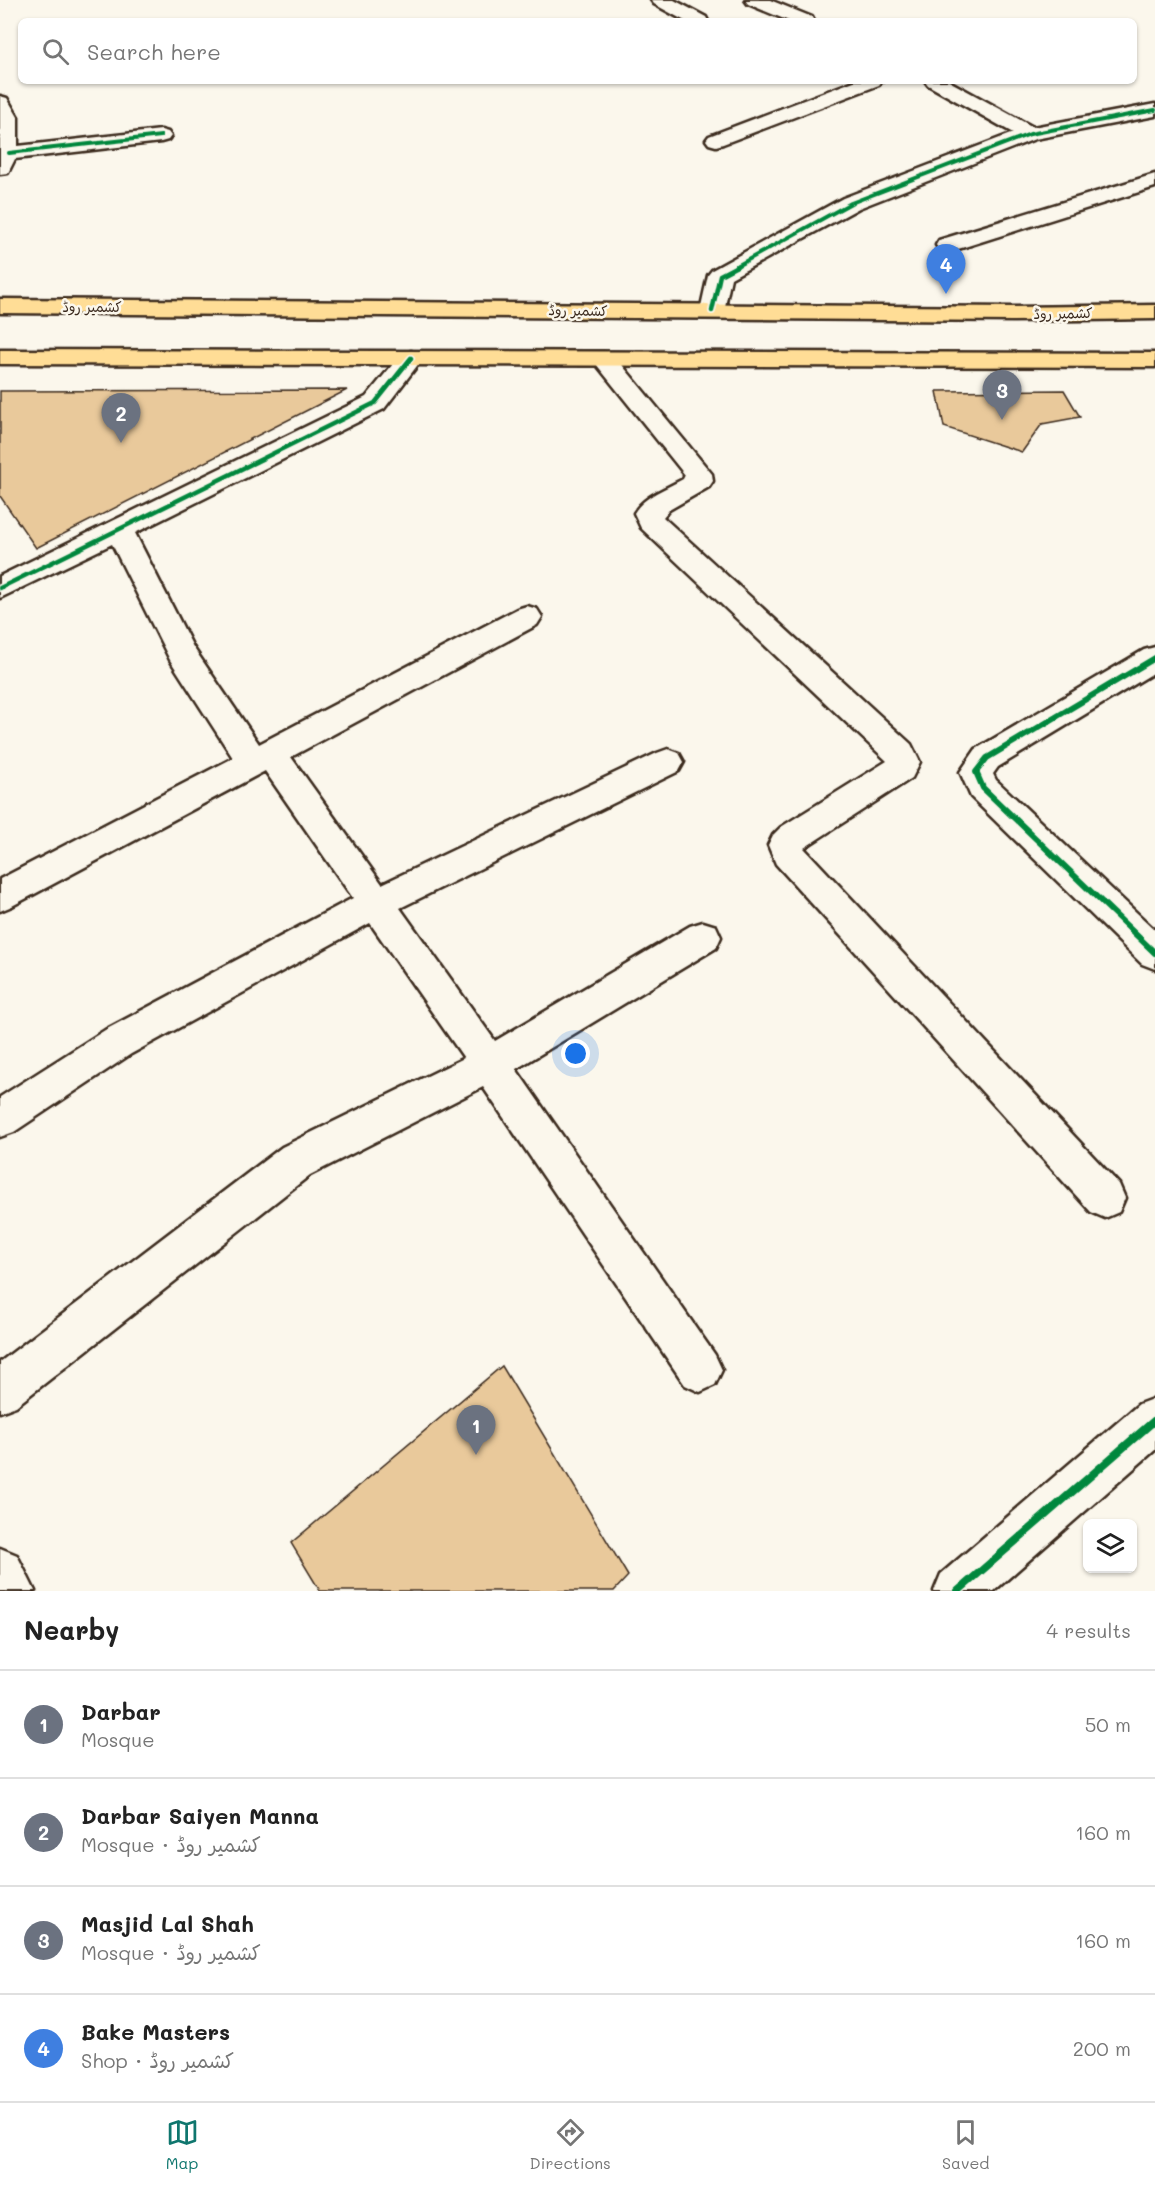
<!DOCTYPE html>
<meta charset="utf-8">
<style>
:root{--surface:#fff;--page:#f2f2f2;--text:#222;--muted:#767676;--line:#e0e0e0;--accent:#0f766e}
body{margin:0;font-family:Mali,"Playpen Sans Arabic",sans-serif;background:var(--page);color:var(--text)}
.controls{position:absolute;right:18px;bottom:18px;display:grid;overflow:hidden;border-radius:9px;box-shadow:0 2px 4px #0004}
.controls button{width:54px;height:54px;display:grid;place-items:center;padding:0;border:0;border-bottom:2px solid var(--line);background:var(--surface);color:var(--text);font:30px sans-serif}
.you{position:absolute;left:576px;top:1054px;width:21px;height:21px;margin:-15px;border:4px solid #fff;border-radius:50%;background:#1a73e8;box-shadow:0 0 0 9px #1a73e833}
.badge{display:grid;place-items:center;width:39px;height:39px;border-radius:50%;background:var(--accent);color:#fff;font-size:20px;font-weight:700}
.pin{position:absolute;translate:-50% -50px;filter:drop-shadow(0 2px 3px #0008)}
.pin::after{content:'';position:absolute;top:32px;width:21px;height:18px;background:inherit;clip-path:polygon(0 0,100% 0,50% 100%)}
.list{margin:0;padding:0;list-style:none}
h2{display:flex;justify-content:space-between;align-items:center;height:78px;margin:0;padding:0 24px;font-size:26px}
h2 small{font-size:20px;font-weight:400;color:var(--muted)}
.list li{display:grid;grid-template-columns:39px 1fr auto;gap:18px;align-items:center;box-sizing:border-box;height:108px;padding:0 24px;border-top:2px solid var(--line)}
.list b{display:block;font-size:22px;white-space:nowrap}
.list p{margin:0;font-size:20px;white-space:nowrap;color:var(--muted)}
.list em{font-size:20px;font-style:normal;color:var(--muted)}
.icon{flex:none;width:33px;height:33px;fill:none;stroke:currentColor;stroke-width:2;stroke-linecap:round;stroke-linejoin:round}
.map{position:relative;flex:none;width:1155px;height:1591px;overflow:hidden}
.search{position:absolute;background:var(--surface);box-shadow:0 2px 4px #0004;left:18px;right:18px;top:18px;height:66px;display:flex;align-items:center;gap:15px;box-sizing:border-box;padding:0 21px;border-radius:9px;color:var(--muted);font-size:22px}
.sheet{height:510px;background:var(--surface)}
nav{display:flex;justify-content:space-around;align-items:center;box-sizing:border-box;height:84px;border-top:2px solid var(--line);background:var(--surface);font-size:16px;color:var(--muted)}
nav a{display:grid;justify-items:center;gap:3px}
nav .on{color:var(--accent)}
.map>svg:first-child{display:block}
</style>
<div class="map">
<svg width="1155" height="1591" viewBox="0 0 1155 1591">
<rect width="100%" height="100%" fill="#fbf7ec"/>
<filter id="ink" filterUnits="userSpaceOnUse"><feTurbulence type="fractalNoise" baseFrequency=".0167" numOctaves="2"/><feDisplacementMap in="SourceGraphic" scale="12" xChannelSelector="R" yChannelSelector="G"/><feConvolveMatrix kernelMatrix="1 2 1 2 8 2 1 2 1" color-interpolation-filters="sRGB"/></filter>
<g filter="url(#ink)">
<!-- building -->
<path fill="#e9c99b" stroke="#3b2a1e" stroke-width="1.5" d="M347,390l-311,158 -36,-52v-105z
M1064,390l16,27 -38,7 -20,28 -78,-25 -7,-36z
M502,1366l126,210 -14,15h-294l-29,-48z"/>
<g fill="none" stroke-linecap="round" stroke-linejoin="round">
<defs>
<path id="minor" d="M651,0h23l32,17 2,4h-23l-31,-17z
M745,0h25l42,17 2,4h-25l-41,-17z
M854,81h28l-3,4 -156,59 -7,2 -7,-2 -3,-4 3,-4z
M925,81h24l84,46 122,-23v12l-120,23 -176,69 -128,70 -7,33 -4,5 -8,2 -8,-2 -4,-5 8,-36 4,-5 131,-72 170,-65 -85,-48z
M0,96l7,2 11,19v29l143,-16 7,2 3,4 -3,4 -7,2 -146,17 -7,14 -8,1z
M1155,174v13l-200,63 -8,2 -8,-2 -3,-5 3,-5z
M411,351l9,2 3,5 -39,51 -249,124 58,114 66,97 258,-135 10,-3 10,3 5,8 -5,8 -246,132 91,127 275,-131 11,-4 11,4 5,9 -5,9 -279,137 95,133 195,-115 13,-4 13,4 5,11 -5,11 -200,121 199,286 7,15 -7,15 -15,7 -15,-7 -202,-298 -173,88 -294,231 -16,6v-50l282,-215 182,-89 -94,-135 -239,131 -117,78 -14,5v-40l105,-67 248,-132 -88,-127 -253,135 -12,5v-32l233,-121 -63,-98 -58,-116 -112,54v-22l366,-179 36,-44z
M604,352l9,2 99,120 1,7 -4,6 -40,23 -6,7 248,227 9,18 -8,16 -108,70 315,336 6,14 -6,14 -14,6 -14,-6 -315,-348 -8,-19 5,-10 8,-8 106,-66 -246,-233 -7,-15c11,-18 32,-24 49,-34l2,-4 -93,-116 3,-5z
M1155,647v25l-157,95 -5,7 3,6 159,150v39l-13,-5 -171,-167 -11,-25 16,-23 168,-99z
M1155,1398v52l-161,141h-60l7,-17 198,-170z
M0,1548l17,7 18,36h-35z"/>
<path id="major" d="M0,299l1014,8 141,-2v14l-141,2 -1014,-8z
M0,350l1155,3v14l-1155,-3z"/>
</defs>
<!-- minor casing -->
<use href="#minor" stroke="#3b2a1e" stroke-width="5"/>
<!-- major casing -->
<use href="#major" stroke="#3b2a1e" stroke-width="5"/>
<!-- minor -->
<use href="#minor" fill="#fbf7ec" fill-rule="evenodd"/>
<!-- major -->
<use href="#major" fill="#ffdd96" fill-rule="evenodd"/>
<defs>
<path id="cycleway-far3" d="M9,153l152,-17
M735,267l116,-64 179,-69 125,-24"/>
<path id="cycleway-far2" d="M712,311l8,-36 17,-9
M0,588l375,-185 36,-45"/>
<path id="cycleway-far1" d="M1155,658l-168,100 -11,14 7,16 172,165"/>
<path id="cycleway" d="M958,1591l197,-171"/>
</defs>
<!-- cycleway-far3 casing -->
<use href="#cycleway-far3" stroke="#fbf7ec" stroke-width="6"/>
<!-- cycleway-far2 casing -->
<use href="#cycleway-far2" stroke="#fbf7ec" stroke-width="8"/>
<!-- cycleway-far1 casing -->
<use href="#cycleway-far1" stroke="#fbf7ec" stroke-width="10"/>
<!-- cycleway casing -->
<use href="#cycleway" stroke="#fbf7ec" stroke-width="11"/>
<!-- cycleway-far3 -->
<use href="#cycleway-far3" stroke="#00873e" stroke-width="4"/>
<!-- cycleway-far2 -->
<use href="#cycleway-far2" stroke="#00873e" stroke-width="4.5"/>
<!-- cycleway-far1 -->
<use href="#cycleway-far1" stroke="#00873e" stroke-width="6"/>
<!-- cycleway -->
<use href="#cycleway" stroke="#00873e" stroke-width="8"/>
</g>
</g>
<g text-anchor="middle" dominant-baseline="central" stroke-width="5" stroke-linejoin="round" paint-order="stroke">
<!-- far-street labels -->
<g font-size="14" fill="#3b2a1e" stroke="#fbf7ec">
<text x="92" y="306">کشمیر روڈ</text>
<text transform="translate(578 310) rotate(1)">کشمیر روڈ</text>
<text transform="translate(1063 313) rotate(-1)">کشمیر روڈ</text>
</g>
</g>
</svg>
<div class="controls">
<button><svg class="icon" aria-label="layers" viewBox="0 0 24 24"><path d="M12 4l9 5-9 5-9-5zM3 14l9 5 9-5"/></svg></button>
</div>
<div class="you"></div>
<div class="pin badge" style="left:476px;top:1455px;background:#6b7280">1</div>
<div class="pin badge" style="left:121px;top:443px;background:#6b7280">2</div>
<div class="pin badge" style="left:1002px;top:420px;background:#6b7280">3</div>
<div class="pin badge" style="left:946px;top:294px;background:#3f7fe0">4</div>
<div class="search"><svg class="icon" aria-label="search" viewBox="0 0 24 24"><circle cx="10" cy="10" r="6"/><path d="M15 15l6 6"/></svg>Search here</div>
</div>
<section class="sheet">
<h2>Nearby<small>4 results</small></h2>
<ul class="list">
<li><span class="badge" style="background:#6b7280">1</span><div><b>Darbar</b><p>Mosque</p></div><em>50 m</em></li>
<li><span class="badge" style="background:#6b7280">2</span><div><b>Darbar Saiyen Manna</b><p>Mosque · کشمیر روڈ</p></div><em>160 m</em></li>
<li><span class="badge" style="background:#6b7280">3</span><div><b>Masjid Lal Shah</b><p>Mosque · کشمیر روڈ</p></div><em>160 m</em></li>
<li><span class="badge" style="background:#3f7fe0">4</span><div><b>Bake Masters</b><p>Shop · کشمیر روڈ</p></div><em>200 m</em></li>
</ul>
</section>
<nav>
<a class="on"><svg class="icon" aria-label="map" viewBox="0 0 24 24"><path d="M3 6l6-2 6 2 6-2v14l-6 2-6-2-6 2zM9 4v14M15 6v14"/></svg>Map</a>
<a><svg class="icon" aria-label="directions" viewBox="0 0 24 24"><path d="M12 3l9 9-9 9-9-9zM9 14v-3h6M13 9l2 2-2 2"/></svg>Directions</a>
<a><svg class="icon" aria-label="saved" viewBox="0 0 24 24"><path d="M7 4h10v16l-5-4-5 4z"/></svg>Saved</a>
</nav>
